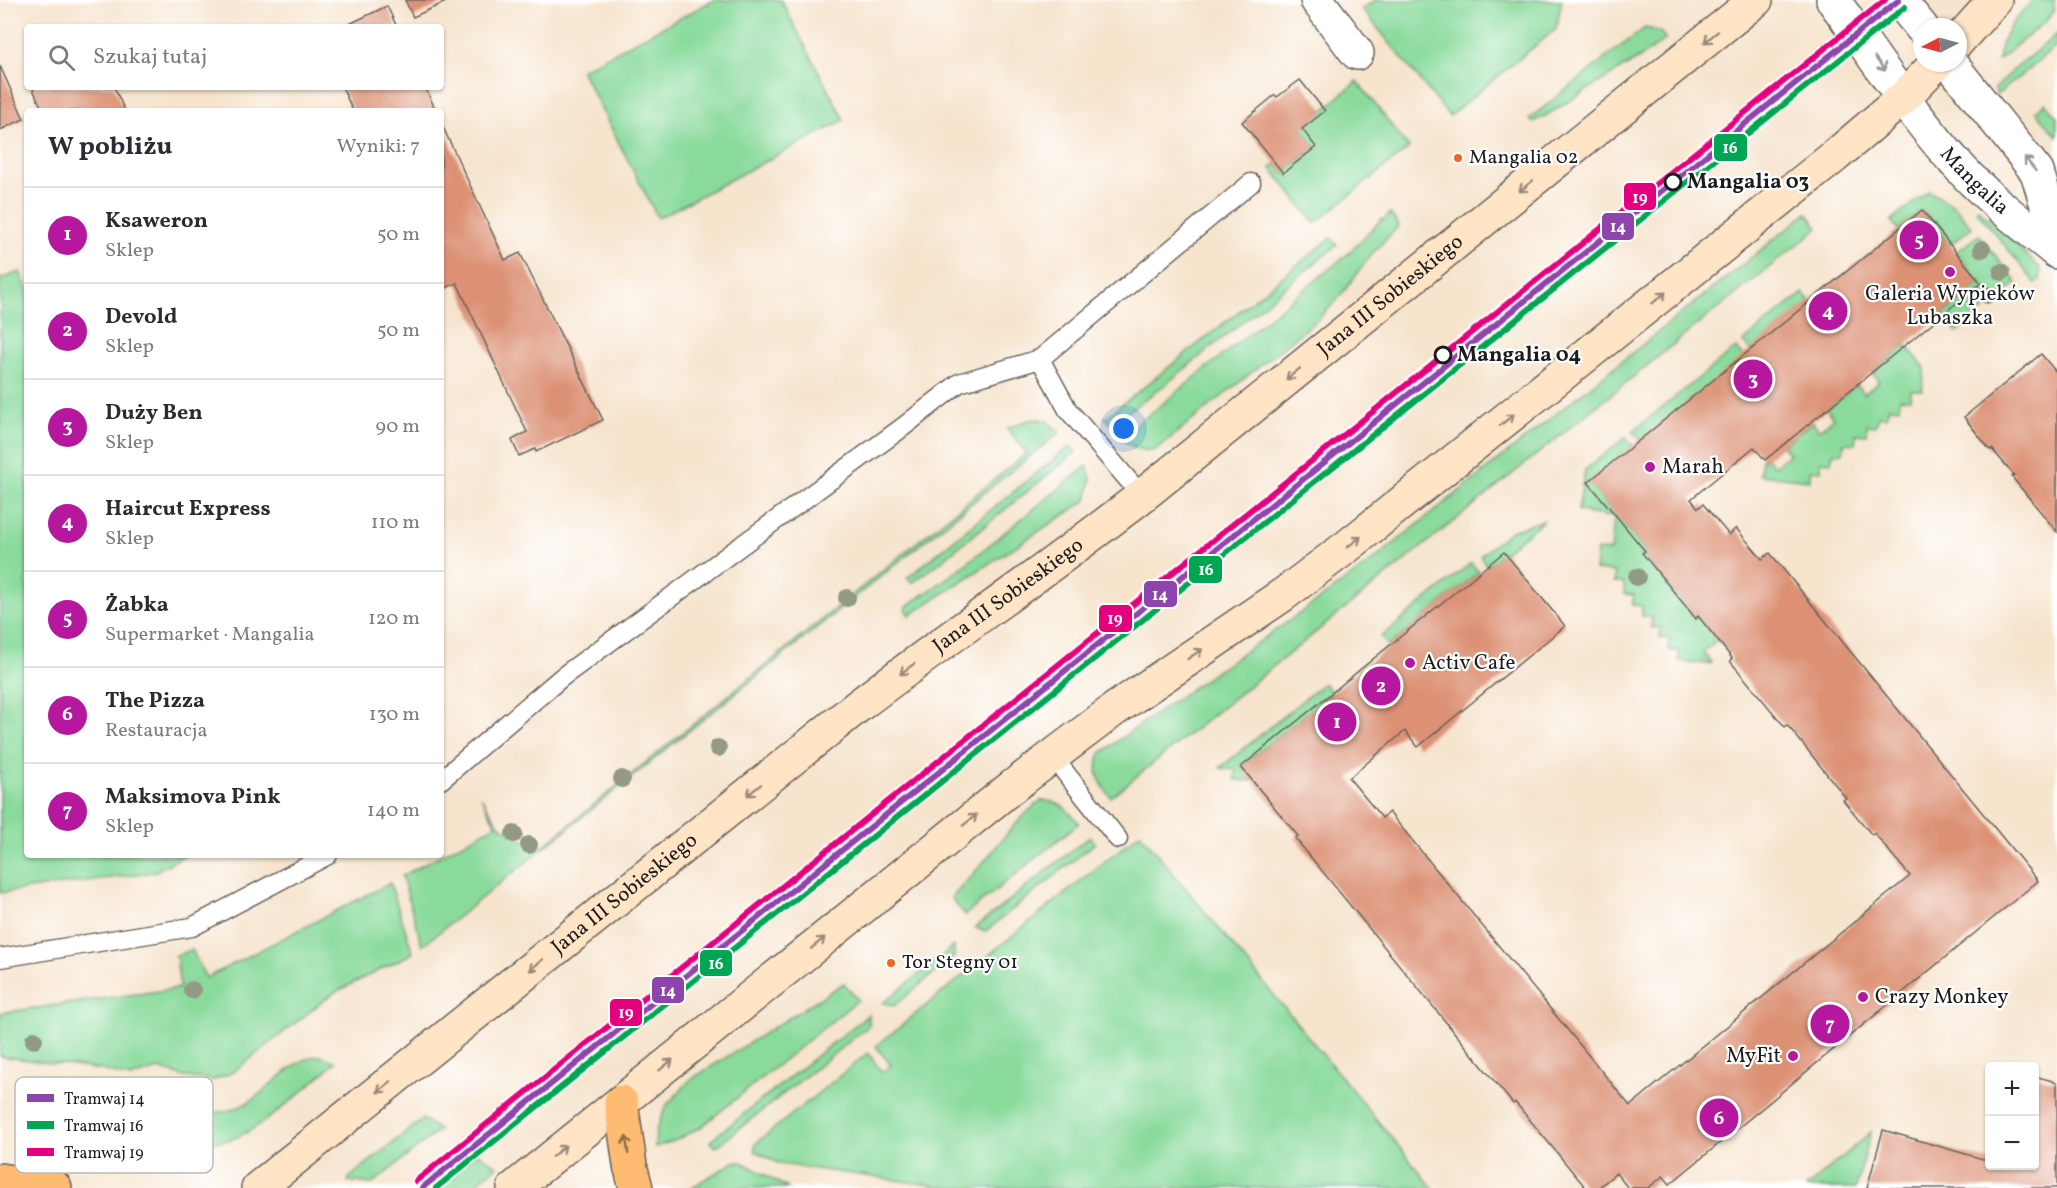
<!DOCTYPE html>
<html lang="pl">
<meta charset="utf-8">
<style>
:root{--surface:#fff;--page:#f2f2f3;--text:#2b2b33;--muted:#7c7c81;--line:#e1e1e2;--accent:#b5179e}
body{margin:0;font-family:Vollkorn,serif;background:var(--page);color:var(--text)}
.controls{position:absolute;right:18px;bottom:18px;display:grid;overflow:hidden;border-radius:6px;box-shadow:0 2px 4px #0004}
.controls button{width:54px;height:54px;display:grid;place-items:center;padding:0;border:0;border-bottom:2px solid var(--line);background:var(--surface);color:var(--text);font:30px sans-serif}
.compass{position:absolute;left:1913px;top:18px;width:54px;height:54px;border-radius:50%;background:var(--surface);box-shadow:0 2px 4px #0004;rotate:264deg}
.you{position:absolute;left:1124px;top:429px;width:21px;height:21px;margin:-15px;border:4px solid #fff;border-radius:50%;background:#1a73e8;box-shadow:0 0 0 9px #1a73e833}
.badge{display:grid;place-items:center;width:39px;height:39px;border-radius:50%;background:var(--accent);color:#fff;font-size:20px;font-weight:700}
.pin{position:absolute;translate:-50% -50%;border:3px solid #fff;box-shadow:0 2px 6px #0006}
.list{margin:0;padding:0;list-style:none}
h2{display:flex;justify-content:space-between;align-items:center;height:78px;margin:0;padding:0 24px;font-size:26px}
h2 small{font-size:20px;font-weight:400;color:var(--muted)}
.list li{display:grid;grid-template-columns:39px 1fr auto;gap:18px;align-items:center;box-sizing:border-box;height:96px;padding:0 24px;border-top:2px solid var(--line)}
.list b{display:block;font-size:22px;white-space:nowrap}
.list p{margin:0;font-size:20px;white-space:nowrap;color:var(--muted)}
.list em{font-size:20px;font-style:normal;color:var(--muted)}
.icon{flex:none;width:33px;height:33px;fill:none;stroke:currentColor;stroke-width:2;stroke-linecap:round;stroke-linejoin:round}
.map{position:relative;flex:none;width:2057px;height:1188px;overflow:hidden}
.search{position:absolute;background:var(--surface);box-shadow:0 2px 4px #0004;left:24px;top:24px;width:420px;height:66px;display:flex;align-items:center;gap:15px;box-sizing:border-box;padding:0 21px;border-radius:6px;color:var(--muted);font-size:22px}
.panel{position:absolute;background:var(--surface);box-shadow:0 2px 4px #0004;left:24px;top:108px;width:420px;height:750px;border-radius:6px}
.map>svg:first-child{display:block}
</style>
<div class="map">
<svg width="2057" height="1188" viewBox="0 0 2057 1188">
<rect width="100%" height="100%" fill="#fff"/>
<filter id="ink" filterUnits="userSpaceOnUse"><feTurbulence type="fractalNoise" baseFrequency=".0167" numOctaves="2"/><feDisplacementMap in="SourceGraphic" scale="12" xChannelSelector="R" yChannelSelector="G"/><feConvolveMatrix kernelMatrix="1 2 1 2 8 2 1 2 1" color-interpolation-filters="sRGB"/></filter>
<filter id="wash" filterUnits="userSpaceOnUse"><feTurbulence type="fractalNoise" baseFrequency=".008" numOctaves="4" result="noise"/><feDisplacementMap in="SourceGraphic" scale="24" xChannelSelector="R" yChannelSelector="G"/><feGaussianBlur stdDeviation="1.35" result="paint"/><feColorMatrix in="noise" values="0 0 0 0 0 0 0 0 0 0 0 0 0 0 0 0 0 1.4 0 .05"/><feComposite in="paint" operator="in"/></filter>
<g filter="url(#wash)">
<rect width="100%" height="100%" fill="#f6e4cd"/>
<!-- green -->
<path fill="#89da9b" stroke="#527b5c" stroke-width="1.5" d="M714,0h67l63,120 -186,98 -77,-148z
M1376,0h186l-6,29 -107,87 -87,-107z
M2033,0h21v10l-8,11 -48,39c3,-26 17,-42 35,-60z
M1645,28l14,3 7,8 -24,17 -97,60 -13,6 -3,-3 88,-70z
M2057,34v12l-60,49 -2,-6 17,-18z
M1357,81l52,67 -94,75 -44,-55 5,-4 8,9 32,-26 -14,-18z
M2045,103l12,14v19l-21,-25z
M2019,118l38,46v16l-45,-58z
M1929,191l25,15 18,21 -22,18 -28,-35 -24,20 -7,-9z
M1978,208l63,61 -1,11 -4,4 -60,-74z
M1390,213l9,13 -26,27 -36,47 -19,19 -164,132c-14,0 -23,-4 -34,-13l228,-184 34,-35 2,1z
M1807,213l11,15 -707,569c-11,-13 -18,-25 -11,-43 90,-67 186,-128 276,-196z
M1979,235l38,48 -60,49 -14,-17 38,-32 -25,-31z
M1331,238l6,7 -171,139 -55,40 -6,-6z
M20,272l7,16v567h158l-31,17 -154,21v-614z
M1803,293l7,9 -59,48 -8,-8z
M1906,345l19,23 -3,22h-11l-1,9 -10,-1 -1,10 -10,-1 -2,10 -9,-1 -2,10 -9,-1 -1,10 -10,-1 -1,10 -11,-1 -1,10h-10l-2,9 -10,-1v10l-11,-1v10l-50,-5 2,-18 3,3 2,-2 7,8 15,-12 -7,-8 31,-24 6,8 15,-12 -7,-9 30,-24 7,9 15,-13 -7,-8z
M1736,348l7,9 -102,83 -8,-9z
M1038,419l7,1 15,12 -638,514 -20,-70 94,-51 -15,-28 18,28 39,25 489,-397 -20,-25 22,-8z
M1626,437l7,9 -44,37 56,68 -3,3 53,64 3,-2 19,24 -14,12 8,11 -2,1 -30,-3v-10l-10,-1 1,-11 -10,-1 1,-10 -10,-1 1,-10 -10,-1v-10l-10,-1 2,-10 -10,-1v-11l-10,-1 1,-10 -20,-2 2,-20 14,1 3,-34 -28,-4 -1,-2 -5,1 -2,-2 7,-40z
M1070,446l6,6 -142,115 -22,16 -5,-5z
M1087,466l4,13 -4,21 -177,115 -5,-7 52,-37z
M1544,520l-57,46 -7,-10 31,-25z
M1471,563l8,9 -90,74 -8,-9z
M1324,683l8,10 -91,73 12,15 -18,-1 1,-10 -16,-2z
M1040,801c18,-2 28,9 39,22l-114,92 -14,-17c32,-31 55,-69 89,-97z
M1140,833l293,355h-480l-173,-24 -25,-13v-7l113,-91 14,19 9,-7 -15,-19z
M1090,836l5,7 -109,88 -11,-3z
M390,883l23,70 -81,41 -91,72 -10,7 -17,7 -29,-3 -27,-8 -28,9 -27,-8 -103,-14v-43l180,-25 -4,-33 16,-5 14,28z
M954,946v11l-60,49 -11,-3z
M844,983l14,17 -157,127 -27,14 -19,6 1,-16 10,-25 24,-26z
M869,1014v12l-153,121 -6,-6z
M315,1056h6l15,6c-26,22 -78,72 -109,78 -17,3 -34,0 -51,-2l10,-17 4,-3c18,-7 38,-4 55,-14 24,-13 43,-41 70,-48z
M423,1119l16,11 -67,54 -24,-3 1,-3z
M1871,1132l-15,56h-50z
M478,1153l19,13 -26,22h-36z
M734,1162h8l46,26h-98z"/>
<g id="blocks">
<!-- building -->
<path fill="#dc9174" d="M405,0h45l-37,17z
M387,6l10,21h-54z
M0,66l24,53 -24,11z
M1300,80l25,31 -23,18 14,18 -33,26 -41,-51 33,-27 2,2z
M32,87h82l11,24h-82z
M342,87h83l11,24h-83z
M441,123l64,137 15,-7 83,167 -67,32 -1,-3 -16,7 -7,-16 15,-8 -70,-149 -16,7z
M1922,210l59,73 -216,177 -11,-13 -63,52 7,9 5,-4 26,31 7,-7 26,31 8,-6 268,328 -368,303 -7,-8 -15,12h-20l-12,-15 -18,15h-12l-71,-86 -2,2 -218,-266 3,-2 -57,-69 263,-215 61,74 -147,121 -13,-16 -56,47 33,40 7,-6 241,294 280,-230 -36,-43 -2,2 -29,-35 3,-2 -52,-65 -7,-8 -2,2 -55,-66 2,-3 -34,-42 -2,3 -54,-66 3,-2 -57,-69z
M2041,354l16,19v159l-45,-55 2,-2 -22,-26 -2,1 -26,-33z
M2034,1076l23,6v106h-190l16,-58 107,31v5h44z"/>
</g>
</g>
<g filter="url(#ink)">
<use href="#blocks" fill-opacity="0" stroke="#68625a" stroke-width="1.5"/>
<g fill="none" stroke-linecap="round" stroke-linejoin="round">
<defs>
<path id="lane" d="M1040,359l28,51 74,86
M1052,756l66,83
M441,780l121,-103 341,-250 56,-44 81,-24 211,-176
M0,958l192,-31 136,-72"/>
<g id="street">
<path d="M1317,0l40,53"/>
<path id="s1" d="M1833,0c41,56 83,121 130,171 28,30 62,55 94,81"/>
<path d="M1899,0l23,28"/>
<path d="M1950,63l87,109 20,66"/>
</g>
<g id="secondary">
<path d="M1958,41l37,-41"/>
<path id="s2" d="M258,1188l600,-482c93,-71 191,-137 284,-210l614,-496"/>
<path d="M514,1188l498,-401 103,-78 169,-115 65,-49 486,-389 69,-59 33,-34"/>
</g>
<path id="primary" d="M621,1102l9,63 6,23
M0,1180l55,8"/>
</defs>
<!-- lane casing -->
<use href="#lane" stroke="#68625a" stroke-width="21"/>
<!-- street casing -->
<use href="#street" stroke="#68625a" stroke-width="36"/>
<!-- secondary casing -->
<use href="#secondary" stroke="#68625a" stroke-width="36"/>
<!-- primary casing -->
<use href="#primary" stroke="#68625a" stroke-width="36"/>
<!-- lane -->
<use href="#lane" stroke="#fff" stroke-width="18"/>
<!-- street -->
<use href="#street" stroke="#fff" stroke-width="33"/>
<!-- secondary -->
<use href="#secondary" stroke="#ffe4c6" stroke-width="33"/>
<!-- primary -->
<use href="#primary" stroke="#febb71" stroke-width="33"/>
<defs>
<path id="tram-1" d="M422,1188l1477,-1188"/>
<path id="tram-2" d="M436,1188l1469,-1181"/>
<path id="tram-3" d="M416,1181l1469,-1181"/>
</defs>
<!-- tram-1 casing -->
<use href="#tram-1" stroke="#fff" stroke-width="10"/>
<!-- tram-2 casing -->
<use href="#tram-2" stroke="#fff" stroke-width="10"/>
<!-- tram-3 casing -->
<use href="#tram-3" stroke="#fff" stroke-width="10"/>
<!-- tram-1 -->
<use href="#tram-1" stroke="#8e44ad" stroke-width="6"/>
<!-- tram-2 -->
<use href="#tram-2" stroke="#00a651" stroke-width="6"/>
<!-- tram-3 -->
<use href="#tram-3" stroke="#e5007d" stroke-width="6"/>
</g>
<!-- trees -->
<g fill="#939a84">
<circle cx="1982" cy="249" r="9"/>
<circle cx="2002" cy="272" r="9"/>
<circle cx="1987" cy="295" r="9"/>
<circle cx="1637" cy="577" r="9"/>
<circle cx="847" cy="598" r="9"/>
<circle cx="718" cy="748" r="9"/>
<circle cx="622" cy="779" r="9"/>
<circle cx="514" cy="834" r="9"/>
<circle cx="529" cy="845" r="9"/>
<circle cx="192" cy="990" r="9"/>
<circle cx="34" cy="1040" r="9"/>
</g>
<!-- one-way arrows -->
<defs><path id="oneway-shaft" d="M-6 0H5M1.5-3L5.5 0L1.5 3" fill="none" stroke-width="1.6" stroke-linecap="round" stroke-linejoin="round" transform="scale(1.5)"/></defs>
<g stroke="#998a7a">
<use href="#oneway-shaft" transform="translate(1711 37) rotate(141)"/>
<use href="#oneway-shaft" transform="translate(1526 186) rotate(141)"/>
<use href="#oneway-shaft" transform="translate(1659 298) rotate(-39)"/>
<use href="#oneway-shaft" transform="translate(1293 374) rotate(141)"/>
<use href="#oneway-shaft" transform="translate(1507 420) rotate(-39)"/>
<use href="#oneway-shaft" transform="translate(1354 542) rotate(-37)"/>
<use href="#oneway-shaft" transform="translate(1195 654) rotate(-34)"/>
<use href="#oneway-shaft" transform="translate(907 669) rotate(143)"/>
<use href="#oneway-shaft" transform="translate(754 790) rotate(141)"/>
<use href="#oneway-shaft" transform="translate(970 820) rotate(-39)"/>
<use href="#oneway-shaft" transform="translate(818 943) rotate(-39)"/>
<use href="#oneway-shaft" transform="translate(536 965) rotate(141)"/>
<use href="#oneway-shaft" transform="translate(666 1065) rotate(-39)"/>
<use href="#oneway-shaft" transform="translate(384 1087) rotate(141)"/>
<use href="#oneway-shaft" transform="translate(559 1151) rotate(-39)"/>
</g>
<g stroke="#999">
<use href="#oneway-shaft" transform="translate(1880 64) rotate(53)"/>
<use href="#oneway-shaft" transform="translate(2030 164) rotate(-128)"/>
</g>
<use stroke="#8d6c46" href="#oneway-shaft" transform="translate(627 1145) rotate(-98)"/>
</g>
<!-- markers -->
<g fill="#f26522" stroke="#fff" stroke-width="2">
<circle cx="1458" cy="158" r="5"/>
<circle cx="891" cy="963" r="5"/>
</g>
<g fill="#fff" stroke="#1c1c1c" stroke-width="3">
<circle cx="1673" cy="182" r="8"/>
<circle cx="1443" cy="355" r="8"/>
</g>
<g fill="#b5179e" stroke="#fff" stroke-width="2">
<circle cx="1950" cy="272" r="6"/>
<circle cx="1650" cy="467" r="6"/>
<circle cx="1410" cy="663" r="6"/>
<circle cx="1863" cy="997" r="6"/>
<circle cx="1793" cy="1056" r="6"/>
</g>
<g text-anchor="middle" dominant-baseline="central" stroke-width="4.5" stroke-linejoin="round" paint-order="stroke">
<!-- bus labels -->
<g font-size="20" fill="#1c1c1c" stroke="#fff" text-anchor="start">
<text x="1469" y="158">Mangalia 02</text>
<text x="902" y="963">Tor Stegny 01</text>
</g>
<!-- street labels -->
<g font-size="21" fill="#1c1c1c" stroke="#fff">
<text stroke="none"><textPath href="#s1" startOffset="230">Mangalia</textPath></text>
<text stroke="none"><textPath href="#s2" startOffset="1442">Jana III Sobieskiego</textPath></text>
<text stroke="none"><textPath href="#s2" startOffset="956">Jana III Sobieskiego</textPath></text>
<text stroke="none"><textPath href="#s2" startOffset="470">Jana III Sobieskiego</textPath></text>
</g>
<!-- stop labels -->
<g font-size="21" font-weight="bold" fill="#1c1c1c" stroke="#fff" text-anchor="start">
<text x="1687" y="182">Mangalia 03</text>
<text x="1457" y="355">Mangalia 04</text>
</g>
<!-- poi labels -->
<g font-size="21" fill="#1c1c1c" stroke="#fff" text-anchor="start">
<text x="1950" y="294" text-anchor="middle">Galeria Wypieków<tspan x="1950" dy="24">Lubaszka</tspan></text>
<text x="1662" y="467">Marah</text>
<text x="1422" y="663">Activ Cafe</text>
<text x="1875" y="997">Crazy Monkey</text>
<text x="1781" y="1056" text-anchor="end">MyFit</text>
</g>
</g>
<!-- legend -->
<rect x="15" y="1077" width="198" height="96" rx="9" fill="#fff" stroke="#bbb" stroke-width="1.5"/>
<rect x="27" y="1094" width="27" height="8" fill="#8e44ad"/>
<rect x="27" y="1121" width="27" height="8" fill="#00a651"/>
<rect x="27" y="1148" width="27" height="8" fill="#e5007d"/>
<g font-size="16" fill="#1c1c1c">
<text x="64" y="1104">Tramwaj 14</text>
<text x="64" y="1131">Tramwaj 16</text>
<text x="64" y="1158">Tramwaj 19</text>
</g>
<g stroke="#fff" stroke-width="2">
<rect x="1713" y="133" width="35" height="29" rx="6" fill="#00a651"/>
<rect x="1623" y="182" width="34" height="29" rx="6" fill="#e5007d"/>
<rect x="1601" y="212" width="34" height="29" rx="6" fill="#8e44ad"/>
<rect x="1188" y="555" width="35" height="29" rx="6" fill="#00a651"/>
<rect x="1143" y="580" width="35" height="28" rx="6" fill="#8e44ad"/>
<rect x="1098" y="604" width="35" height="29" rx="6" fill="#e5007d"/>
<rect x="699" y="949" width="34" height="28" rx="6" fill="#00a651"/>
<rect x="651" y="976" width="34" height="28" rx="6" fill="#8e44ad"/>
<rect x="609" y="998" width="34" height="29" rx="6" fill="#e5007d"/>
</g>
<g font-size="16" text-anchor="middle" font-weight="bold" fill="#fff">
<text x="1730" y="153">16</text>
<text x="1640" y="203">19</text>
<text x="1618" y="232">14</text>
<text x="1206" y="575">16</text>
<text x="1160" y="600">14</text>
<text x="1115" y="624">19</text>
<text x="716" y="969">16</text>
<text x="668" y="996">14</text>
<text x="626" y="1018">19</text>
</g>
</svg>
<div class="controls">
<button>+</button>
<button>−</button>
</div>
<svg class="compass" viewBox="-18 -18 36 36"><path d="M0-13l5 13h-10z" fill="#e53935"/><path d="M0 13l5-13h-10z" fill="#7c7c81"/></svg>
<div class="you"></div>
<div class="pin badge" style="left:1337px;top:722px">1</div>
<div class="pin badge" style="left:1381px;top:686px">2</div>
<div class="pin badge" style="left:1753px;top:379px">3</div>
<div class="pin badge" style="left:1828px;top:311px">4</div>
<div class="pin badge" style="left:1919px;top:240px">5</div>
<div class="pin badge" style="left:1719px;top:1118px">6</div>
<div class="pin badge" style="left:1830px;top:1024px">7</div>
<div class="search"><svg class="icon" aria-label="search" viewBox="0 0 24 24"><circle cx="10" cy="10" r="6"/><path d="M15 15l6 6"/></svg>Szukaj tutaj</div>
<section class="panel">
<h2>W pobliżu<small>Wyniki: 7</small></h2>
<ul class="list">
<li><span class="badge">1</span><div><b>Ksaweron</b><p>Sklep</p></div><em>50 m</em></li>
<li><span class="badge">2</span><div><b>Devold</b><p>Sklep</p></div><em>50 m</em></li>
<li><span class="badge">3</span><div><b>Duży Ben</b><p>Sklep</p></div><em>90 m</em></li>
<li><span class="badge">4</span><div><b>Haircut Express</b><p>Sklep</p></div><em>110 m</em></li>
<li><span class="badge">5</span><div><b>Żabka</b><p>Supermarket · Mangalia</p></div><em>120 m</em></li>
<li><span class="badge">6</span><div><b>The Pizza</b><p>Restauracja</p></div><em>130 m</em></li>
<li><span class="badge">7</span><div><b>Maksimova Pink</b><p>Sklep</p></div><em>140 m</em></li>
</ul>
</section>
</div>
